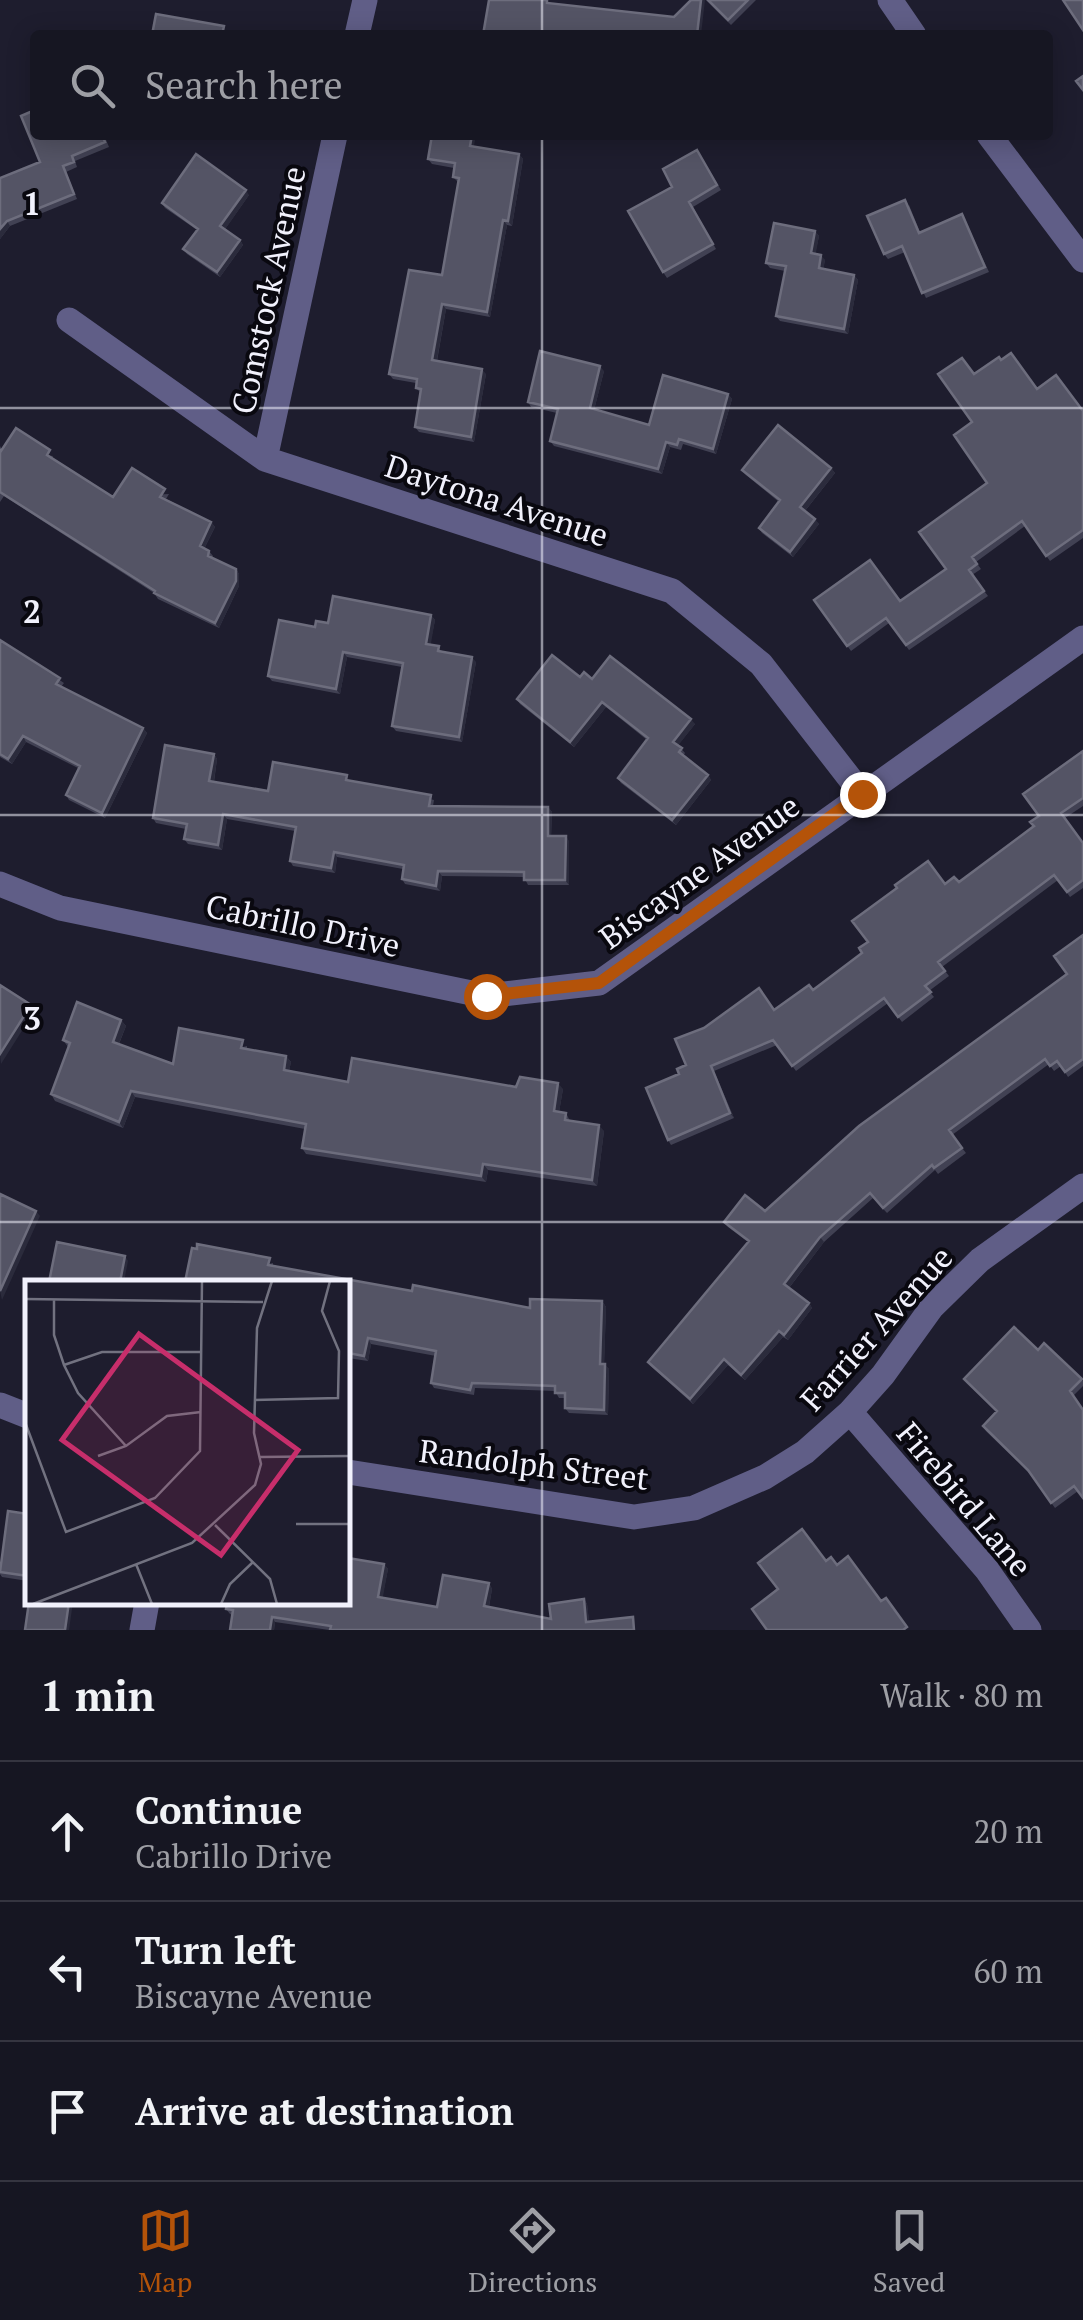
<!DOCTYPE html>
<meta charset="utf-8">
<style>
:root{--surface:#161622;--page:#23232f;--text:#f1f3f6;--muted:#9e9fa5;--line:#353540;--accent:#b45309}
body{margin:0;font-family:"PT Serif",serif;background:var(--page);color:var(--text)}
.stop{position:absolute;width:30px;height:30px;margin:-22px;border:8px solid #b45309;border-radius:50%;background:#fff}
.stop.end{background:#b45309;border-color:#fff;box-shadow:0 2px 10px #0008}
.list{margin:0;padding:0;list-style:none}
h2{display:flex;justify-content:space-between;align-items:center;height:130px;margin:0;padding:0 40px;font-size:42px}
h2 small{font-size:32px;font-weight:400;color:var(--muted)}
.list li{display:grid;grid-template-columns:65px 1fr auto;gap:30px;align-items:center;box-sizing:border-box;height:140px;padding:0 40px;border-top:2px solid var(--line)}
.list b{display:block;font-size:38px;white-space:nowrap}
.list p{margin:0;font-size:32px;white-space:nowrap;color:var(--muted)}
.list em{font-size:32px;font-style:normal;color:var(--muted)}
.icon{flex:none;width:55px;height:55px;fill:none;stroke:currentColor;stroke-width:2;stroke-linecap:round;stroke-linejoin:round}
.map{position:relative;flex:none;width:1083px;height:1630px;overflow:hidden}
.search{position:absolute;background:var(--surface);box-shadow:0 5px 25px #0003;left:30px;right:30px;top:30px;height:110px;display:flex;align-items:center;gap:25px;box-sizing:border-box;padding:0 35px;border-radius:10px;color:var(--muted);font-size:38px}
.sheet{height:550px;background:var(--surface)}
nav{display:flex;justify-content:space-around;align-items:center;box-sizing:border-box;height:140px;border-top:2px solid var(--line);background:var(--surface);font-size:28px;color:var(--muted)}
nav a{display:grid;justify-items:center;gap:5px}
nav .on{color:var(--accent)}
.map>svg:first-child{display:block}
</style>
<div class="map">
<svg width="1083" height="1630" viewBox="0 0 1083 1630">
<rect width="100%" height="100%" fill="#1e1d2e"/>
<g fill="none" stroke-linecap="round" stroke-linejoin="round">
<!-- street -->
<path stroke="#605e87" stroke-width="25" d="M890,0l24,35
M357,35l8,-35
M989,135l94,125
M69,320l196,139 407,132 89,73 101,130
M265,459l70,-324
M0,884l60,24 426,88 113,-13 484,-345
M0,1405l28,11
M850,1412l137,158 42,60
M348,1472l286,45 60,-9 71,-31 40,-25 45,-40 33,-37 49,-68 48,-47 103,-74
M142,1630l5,-28"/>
</g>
<!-- wall -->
<path fill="#414153" d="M706,0h50l-25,25z
M35,135h69l5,12 -34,14 2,6 -11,5 11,27 -67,27 -10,13v-61l40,-16z
M474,147l45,7 4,5 -11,67 -5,-1 -17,92 -44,-8 -9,52 49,13 -12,68 -55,-10 -4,-5 6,-34 -5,-5v-5l-23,-4 -4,-5 53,-99 16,-93 -5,-5 1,-9 -22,-4 -4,-5z
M697,150l24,40 -28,17 23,42 -49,29 -4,-6 9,-85z
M249,195l-24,34 15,11 3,5 -23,32 -33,-23 -4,-5 14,-19 -32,-22 -3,-5z
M909,205l11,27 42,-18 27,58 -63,26 -21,-46 -17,7 -4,-5z
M815,231l4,5 -4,18 10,6 -2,9 31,6 4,5 -10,54 -68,-13 -4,-5 9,-45 -15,-3 -4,-5z
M604,371l-10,39 55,15 79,-31 4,5 -16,55 -33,-10 -2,6 -11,-3 -8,27 -108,-28 -4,-5 7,-28 -26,-6 -3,-5z
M974,374l63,15 46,22v127l-33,23 -25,-35 -49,36 5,7 -9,6 16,21 -79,54 -20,-27 -38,28 -37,-51 86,1 46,-32 41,-86 -15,-61z
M0,446l2,4 51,6 -1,2 61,39 56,-3 -3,5 45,23 4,5 -11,22 5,2 4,5 -1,2 24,11 3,5v12l-20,42 -61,-29 -4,-6 -150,-97 -4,6z
M831,468l4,5 -30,38 14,13 -26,33 -31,-24 -3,-5 20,-26 -33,-27 -4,-5z
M431,615l4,5 -5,24 12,7 34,11 -14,80 -66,-11 -4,-5 10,-59 -55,-10 -7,37 -68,-13 -4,-5 47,-49 13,-4z
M0,640l64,43 -3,4 82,41 4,5 -42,85 -36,-18 -3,-5 12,-27 -52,-26 -14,22 -12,-7z
M580,677l12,2 103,45 -17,21 7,8 -2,3 25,19 3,5 -35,45 -55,-42 -3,-5 29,-38 -41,-33 -32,40 -54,-43 -3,-5z
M1083,751v55l-18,12 18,25v45l-13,9 -12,-17 -116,87 7,9 -20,15 5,6 -32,25 -14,-19 -92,68 -19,-26 -63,26 20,47 -63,27 -3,-5 11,-66 7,-9 88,-55 39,-20 49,-37 83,-69 14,-2 75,-56 5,-10z
M214,754l3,5 -3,23 54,9 82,-10 84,19 -1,6 115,1 4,5 -1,24 18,5v44h-41l-4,-8 -82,-1 -2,15 -35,-7 -3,-5 1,-10 -66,-12 -2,16 -42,-7 -3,-5 5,-30 -68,-12 -5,31 -34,-6 -4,-5 2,-10 -30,-6 -3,-5z
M1083,935v131l-15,11 -7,-11 -7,5 -5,-7 -97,71 14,18 -28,21 -3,-4 -48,43 -14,-15 -49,44 -35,46 20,15 3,5 -24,32 -5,-3 -38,43 -17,-15 -35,39 -41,-37 -4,-5 100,-120 -20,-15 -4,-5 41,-11 302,-237z
M121,1020l5,6 -7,18 54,20 74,-18v3l39,7 5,6 -2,9 59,11 215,7 -4,23 7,1 4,8 34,10 -7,55 -109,-16 -2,12 -180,-28 -4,-6 3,-19 -170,-32 -12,31 -68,-27 -4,-7 17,-47 -5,-7z
M273,1263v3l139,25 118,17 72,-7 4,6 -2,57 5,5 -1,46 -39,-2 -4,-5v-10h-6l-4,-7 -80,-3 -1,7 -40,-7 -3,-5 5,-27 -65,-12 -3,17 -20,-3v-76h-163z
M1044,1343l39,38v5l-10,10 5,95 -23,17 -24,-33 -45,-44 -3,-5 13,-14 -32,-33 74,-29z
M28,1514v67l-26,-4 -2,-3v-11z
M384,1564l4,5 -6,29 55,9 52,-24 3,6 -3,18 62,12 33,-20 3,5 2,18h47l-307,8 -54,-8 -1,8h-44l2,-15 -2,-1 -4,-5z"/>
<!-- shaded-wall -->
<path fill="#2b2b3c" d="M701,0h4l-4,35h-4z
M472,135h4l-3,16 -3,-5z
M519,154l4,5 -11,67 -4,-5z
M246,190l3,5 -25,36 -4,-5z
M503,220l4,5 -17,92 -3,-5z
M7,221l3,5 -10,13v-10z
M815,231l4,5 -4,22 -4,-5z
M240,240l3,5 -23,32 -3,-5z
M821,255l4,5 -2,13 -4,-5z
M854,275l4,5 -10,54 -4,-5z
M442,304l4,5 -10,56 -4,-5z
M600,366l4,5 -11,43 -3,-6z
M482,369l4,5 -12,68 -3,-5z
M728,394l4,5 -16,55 -3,-5z
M666,442l4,5 -8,27 -4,-5z
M831,468l4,5 -31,39 -4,-5z
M815,519l4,5 -26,33 -3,-5z
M211,522l4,5 -12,24 -3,-5z
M236,569l3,5v12l-20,42 -4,-5z
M431,615l4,5 -5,29 -4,-5z
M343,652l4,5 -7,37 -4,-5z
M472,657l4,5 -14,80 -3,-5z
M602,702l4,5 -32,40 -4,-5z
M691,719l4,5 -18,23 -4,-5z
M143,728l4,5 -42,85 -3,-5z
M23,736l3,6 -14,22 -4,-5z
M214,754l3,5 -4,28 -4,-6z
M708,775l3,5 -35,45 -4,-5z
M548,807l4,5 -1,29 -3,-5z
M223,814l4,5 -5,31 -4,-5z
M566,836l3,5v44l-4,-5z
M334,852l3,5 -2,16 -4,-5z
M438,871l4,5 -2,15 -4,-5z
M31,1005l4,5 -34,54 -1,-10z
M121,1020l5,6 -9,22 -4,-6z
M286,1056l5,6 -3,14 -4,-6z
M711,1066l3,5 20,47 -4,-5z
M558,1083l5,6 -5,29 -4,-7z
M131,1091l4,6 -12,31 -4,-6z
M599,1125l5,6 -7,55 -5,-6z
M483,1164l5,6 -2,12 -5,-6z
M36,1211l4,5 -38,84 -2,-9z
M820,1237l4,5 -36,47 -4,-5z
M125,1256l3,5 -4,21h-4z
M602,1301l4,6 -2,62 -4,-5z
M809,1303l3,5 -24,32 -4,-5z
M779,1331l4,6 -38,43 -4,-5z
M368,1338l3,6 -3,17 -4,-5z
M724,1359l4,6 -35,39 -3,-5z
M605,1364l4,5 -1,46 -4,-5z
M384,1564l4,5 -6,33 -4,-5z
M489,1583l3,6 -4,22 -4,-5z
M584,1599l3,5 3,23 -4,-5z
M69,1602h4l-4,28h-4z
M272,1617l3,5 -1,8h-4z"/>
<!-- building -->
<path fill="#545465" stroke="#6d6d7d" stroke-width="2.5" d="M489,0h58v3l127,14 17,-17h10l-4,35h-214z
M708,0h40l-20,20z
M1063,0h20v30z
M156,14l68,12 -2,9h-70z
M1083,76v14l-7,-9z
M35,110v25h67l3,7 -33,14 2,6 -11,4 11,28 -67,27 -7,8v-51l40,-16 -19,-46z
M432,135h40l-2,11 49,8 -11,67 -5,-1 -16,92 -45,-8 -10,56 50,9 -11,68 -56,-10 6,-38 -5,-1 1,-9 -28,-5 20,-104 33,5 17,-97 -6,-1 2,-14 -27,-4z
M697,150l20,35 -28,17 24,42 -50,28 -35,-61 44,-24 -9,-18z
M196,154l50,36 -26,36 20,14 -23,32 -34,-23 15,-20 -36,-26z
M905,200l14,33 43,-19 23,53 -63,26 -20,-47 -18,8 -17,-38z
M774,223l41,8 -4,22 10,2 -2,13 35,7 -10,54 -68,-13 10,-50 -20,-3z
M540,351l60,15 -10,42 59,17 14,-50 65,19 -15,55 -34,-10 -2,6 -11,-3 -8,27 -108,-28 8,-32 -30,-7z
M1011,353l26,36 19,-14 27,36v119l-37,26 -24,-35 -50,36 5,7 -8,6 15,21 -78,54 -20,-27 -39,28 -33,-46 56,-40 30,41 46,-32 -27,-37 68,-49 -33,-48 18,-13 -34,-48 24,-16 12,16 25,-17 2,3z
M778,425l53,43 -31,39 15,12 -25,33 -31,-24 21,-28 -38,-30z
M16,428l34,22 -3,5 66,42 19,-29 33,21 -5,8 51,25 -11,24 9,5 -1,5 28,13v12l-21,42 -61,-30 1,-2 -155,-99v-43l1,2z
M333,596l98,19 -5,29 13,2 -1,5 34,6 -13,80 -67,-11 11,-63 -60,-11 -7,37 -68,-13 11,-56 36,7 1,-6 12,2z
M0,640l60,38 -4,6 87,44 -41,85 -36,-18 14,-29 -57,-30 -15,23 -8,-5z
M552,655l28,22 4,-5 8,7 18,-23 81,63 -18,23 9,6 -3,4 29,23 -36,45 -54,-42 30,-40 -46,-36 -32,40 -53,-43z
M165,745l49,9 -5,27 59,10 5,-29 74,13 -1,5 85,15 -2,11 119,1v29h18l-1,44h-41v-8l-86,-1 -2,15 -34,-7 2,-14 -70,-13 -3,16 -41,-7 6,-34 -73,-13 -5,31 -34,-6 3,-15 -34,-6z
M1083,751v47l-22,15 22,30v37l-16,12 -13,-17 -116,87 7,9 -20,15 6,6 -33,25 -14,-19 -92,68 -19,-26 -62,26 19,47 -62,27 -22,-52 33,-14 -2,-5 9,-4 -11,-26 29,-11 55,-40 15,22 35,-25 4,5 49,-37 -3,-5 9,-6 -16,-21 45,-33 -2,-3 33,-24 17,23 9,-7 5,5 75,-56 -4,-4 9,-6 -16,-22z
M1083,935v124l-18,13 -8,-11 -7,5 -5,-7 -96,71 13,18 -28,20 -2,-3 -49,43 -13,-15 -50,44 -36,47 25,19 -25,32 -5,-4 -38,44 -17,-16 -34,40 -42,-37 101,-121 -25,-19 21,-27 20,16 94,-85 208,-152 -13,-18z
M0,985l31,20 -31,49z
M77,1002l44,18 -8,22 60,22 6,-36 64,12 -2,8 45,8 -2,14 64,12 4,-24 164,29 4,-10 38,6 -4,28 12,2 -1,7 34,5 -7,55 -109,-16 -2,12 -179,-28 4,-24 -175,-33 -12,31 -68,-28 19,-51 -7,-3z
M0,1194l36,17 -36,80z
M57,1242l68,14 -5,26h-71z
M197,1244l73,14 -2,7 144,26 1,-6 117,23v-9l72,2 -2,63h5l-1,46 -39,-2v-15h-10v-7l-83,-3 -2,7 -39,-7 5,-32 -68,-13 -4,18 -16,-3v-71h-163l7,-34 5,1z
M1014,1327l24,23 6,-7 38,36 -12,12 13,19v88l-9,-12 -23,17 -23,-33 -45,-44 14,-15 -33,-32z
M8,1511l20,3v62l-28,-4z
M802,1529l24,32 5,-4 6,8 11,-9 33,45 5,-3 21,29 -4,3h-136l-15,-21 26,-20 -20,-26z
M348,1558l36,6 -6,33 59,10 6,-32 46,8 -5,23 67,13 -2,-15 35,-5 2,23 47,-5 1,13h-304l1,-4 -59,-9 -2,13h-40l3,-20 -7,-1 1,-7h121z
M29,1602h40l-4,28h-40z"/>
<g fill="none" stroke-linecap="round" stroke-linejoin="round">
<!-- route -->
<path stroke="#b45309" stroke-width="12" d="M486,996l113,-13 263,-189"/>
</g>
<!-- grid -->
<path fill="none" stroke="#f1f1fc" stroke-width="2.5" stroke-opacity="0.55" d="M542,0v35M542,135v1495M0,408h1083M0,815h1083M0,1222h1083"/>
<g text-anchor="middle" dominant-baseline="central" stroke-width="8" stroke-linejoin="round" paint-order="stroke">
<!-- street labels -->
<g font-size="32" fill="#f1f1fc" stroke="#09080f">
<text transform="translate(268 290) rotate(-78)">Comstock Avenue</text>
<text transform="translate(497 500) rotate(18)">Daytona Avenue</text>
<text transform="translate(699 871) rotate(-36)">Biscayne Avenue</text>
<text transform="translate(303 925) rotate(12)">Cabrillo Drive</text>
<text transform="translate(876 1328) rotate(-48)">Farrier Avenue</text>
<text transform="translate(534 1464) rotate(7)">Randolph Street</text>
<text transform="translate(965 1499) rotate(50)">Firebird Lane</text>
</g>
</g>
<!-- overview -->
<g transform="translate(25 1280)">
<rect width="325" height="325" fill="#1e1d2e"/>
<path fill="none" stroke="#727280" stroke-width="2.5" d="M0,19l238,3M29,19v36l10,30 14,28 48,53M39,85l38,-13h100M229,120l84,-2 1,-47 -17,-40 8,-30M0,142l41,110 89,-34 45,-47 2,-170M73,176l28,-10 41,-30 34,-4M235,177l90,-1M271,244h54M190,245l55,54 7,25M111,284l16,40M8,324l159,-61 63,-58 6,-21 -7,-31 3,-105 15,-47M196,324l9,-20 22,-21"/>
<path fill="#c72e6b" fill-opacity="0.15" stroke="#c72e6b" stroke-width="5" d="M114,54l159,116 -77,105 -159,-115z"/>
<rect width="325" height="325" fill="none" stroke="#f1f1fc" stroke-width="5"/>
</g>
<g font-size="32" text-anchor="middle" font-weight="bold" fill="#f1f1fc" stroke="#09080f" stroke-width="8" stroke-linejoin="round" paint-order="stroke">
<text x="32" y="215">1</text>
<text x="32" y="623">2</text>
<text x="32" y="1030">3</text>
</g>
</svg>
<div class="stop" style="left:486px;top:996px"></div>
<div class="stop end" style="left:862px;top:794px"></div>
<div class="search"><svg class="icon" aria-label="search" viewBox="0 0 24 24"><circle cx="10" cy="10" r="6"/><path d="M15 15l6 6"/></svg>Search here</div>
</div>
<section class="sheet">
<h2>1 min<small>Walk · 80 m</small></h2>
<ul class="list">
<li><svg class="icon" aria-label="ahead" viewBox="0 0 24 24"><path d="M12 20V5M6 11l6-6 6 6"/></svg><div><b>Continue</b><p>Cabrillo Drive</p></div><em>20 m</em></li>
<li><svg class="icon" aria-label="left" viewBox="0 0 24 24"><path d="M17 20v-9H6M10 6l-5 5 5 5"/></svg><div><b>Turn left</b><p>Biscayne Avenue</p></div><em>60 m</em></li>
<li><svg class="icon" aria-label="arrive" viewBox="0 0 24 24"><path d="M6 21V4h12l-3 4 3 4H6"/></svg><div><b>Arrive at destination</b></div></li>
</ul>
</section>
<nav>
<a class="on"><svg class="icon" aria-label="map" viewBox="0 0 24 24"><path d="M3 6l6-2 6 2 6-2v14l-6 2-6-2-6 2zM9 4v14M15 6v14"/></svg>Map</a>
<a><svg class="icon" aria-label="directions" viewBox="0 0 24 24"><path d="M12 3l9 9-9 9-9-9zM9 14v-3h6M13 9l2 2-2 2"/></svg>Directions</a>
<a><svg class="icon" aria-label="saved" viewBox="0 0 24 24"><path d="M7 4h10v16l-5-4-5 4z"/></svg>Saved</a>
</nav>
